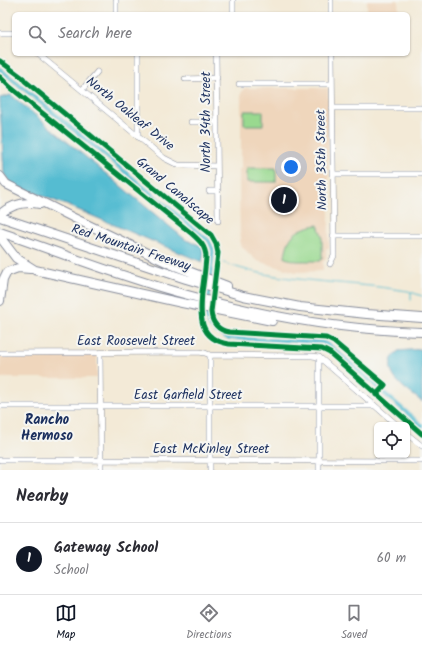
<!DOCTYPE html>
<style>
:root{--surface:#fff;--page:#f7f7f7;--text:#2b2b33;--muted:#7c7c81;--line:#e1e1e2;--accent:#111827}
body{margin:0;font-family:Kalam,sans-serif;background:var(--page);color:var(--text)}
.controls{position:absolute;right:12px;bottom:12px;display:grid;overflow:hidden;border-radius:6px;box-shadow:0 1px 3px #0004}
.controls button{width:36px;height:36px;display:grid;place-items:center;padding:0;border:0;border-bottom:1px solid var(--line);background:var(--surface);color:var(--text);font:20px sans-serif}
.you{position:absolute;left:291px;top:167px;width:14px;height:14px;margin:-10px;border:3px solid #fff;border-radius:50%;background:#1a73e8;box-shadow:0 0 0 6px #1a73e833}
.badge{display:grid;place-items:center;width:26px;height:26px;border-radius:50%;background:var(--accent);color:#fff;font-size:13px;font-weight:700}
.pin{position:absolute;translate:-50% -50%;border:2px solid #fff;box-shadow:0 1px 4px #0006}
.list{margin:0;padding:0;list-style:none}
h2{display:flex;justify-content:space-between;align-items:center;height:52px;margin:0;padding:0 16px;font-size:17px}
h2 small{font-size:13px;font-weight:400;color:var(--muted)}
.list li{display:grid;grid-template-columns:26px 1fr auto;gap:12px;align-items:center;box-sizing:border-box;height:72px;padding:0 16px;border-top:1px solid var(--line)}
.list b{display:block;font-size:15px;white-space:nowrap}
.list p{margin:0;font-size:13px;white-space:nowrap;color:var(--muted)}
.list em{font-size:13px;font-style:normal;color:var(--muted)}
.icon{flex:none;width:22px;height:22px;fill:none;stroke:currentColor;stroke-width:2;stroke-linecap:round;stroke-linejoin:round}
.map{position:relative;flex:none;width:422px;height:470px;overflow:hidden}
.search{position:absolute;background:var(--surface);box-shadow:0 1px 3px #0004;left:12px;right:12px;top:12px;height:44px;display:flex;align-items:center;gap:10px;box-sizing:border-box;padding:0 14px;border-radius:6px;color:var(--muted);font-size:15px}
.sheet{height:124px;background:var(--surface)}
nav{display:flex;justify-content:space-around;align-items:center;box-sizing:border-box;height:56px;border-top:1px solid var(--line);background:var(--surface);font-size:11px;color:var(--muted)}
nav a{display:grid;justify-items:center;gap:2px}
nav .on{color:var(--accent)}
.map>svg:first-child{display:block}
</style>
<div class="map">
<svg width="422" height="470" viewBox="0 0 422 470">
<rect width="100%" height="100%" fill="#f6f6f2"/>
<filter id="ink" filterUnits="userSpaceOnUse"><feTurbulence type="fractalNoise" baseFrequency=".025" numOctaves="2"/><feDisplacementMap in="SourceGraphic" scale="8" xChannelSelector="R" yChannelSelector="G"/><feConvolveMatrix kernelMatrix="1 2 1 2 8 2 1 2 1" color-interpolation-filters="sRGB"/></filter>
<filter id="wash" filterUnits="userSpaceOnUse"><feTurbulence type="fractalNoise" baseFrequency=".012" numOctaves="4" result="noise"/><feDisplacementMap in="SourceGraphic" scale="16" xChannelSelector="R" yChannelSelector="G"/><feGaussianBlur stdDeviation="0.9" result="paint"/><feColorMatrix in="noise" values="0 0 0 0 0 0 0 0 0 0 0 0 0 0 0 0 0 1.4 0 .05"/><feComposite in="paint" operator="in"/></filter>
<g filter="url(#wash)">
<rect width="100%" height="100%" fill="#f3ead7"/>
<!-- built -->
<path fill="#efd6bc" d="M367,0h31l1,14h-32z
M245,88h83l1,161h-3v9l-3,4v9l-27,1 -39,-11 -17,-16 -1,-76h2v-76z
M97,355v23h-97v-20l1,-2z"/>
<!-- garden -->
<path fill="#99d98f" stroke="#5a8476" d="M244,111h19v14h-19z
M247,168h29v14h-29z
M318,225l4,11v23l-2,2h-24l-11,-3c2,-23 12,-30 33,-33z"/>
<!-- water -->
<path fill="#54bcd1" stroke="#387698" d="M11,95l175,145 16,6 2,8 -2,8 -133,-56 -58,-22 -7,-10 -4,-71v-5z
M422,349v53c-12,-11 -35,-22 -31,-41 1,-4 5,-7 7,-10z"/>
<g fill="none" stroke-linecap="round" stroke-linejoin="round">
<!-- stream -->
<path stroke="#54bcd1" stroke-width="1" d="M224,263c44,16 89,17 135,22 17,1 33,4 49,6l14,5
M411,292v8"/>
<!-- canal -->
<path stroke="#54bcd1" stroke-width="4" d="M0,69l209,172 4,9 -3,29
M208,301l1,-15
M207,308c-2,17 7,23 21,30l94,4 8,4 92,80"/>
</g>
</g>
<g filter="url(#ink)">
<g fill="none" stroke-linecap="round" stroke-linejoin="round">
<defs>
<path id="minor" d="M233,0v14
M331,0v14
M116,14v-14
M0,33h14
M38,54l126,104 14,7 39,1
M138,54v83
M216,54l2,167
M185,79l32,-1
M239,84h93
M82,90l15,-18
M332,108h90
M191,122h26
M333,174h89
M209,191h8
M333,236h89
M330,264l4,-8 -2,-202
M100,352l1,118
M0,353l199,-1 6,1 5,2 102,1 7,1 78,68
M210,355v115
M319,357v113
M0,406h375
M407,434l15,12
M0,460l422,1"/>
<path id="highway" d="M0,176l6,8 68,34 96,46 57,22
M0,214c12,-10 25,-13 40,-10
M0,217l186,62 57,17 57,11 67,7 55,4
M0,232c61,21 121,45 184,62 77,22 157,36 238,38
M0,237l16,21 19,12 147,33 90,18
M0,301l3,-21 4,-8 11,-4 12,1"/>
</defs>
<!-- minor casing -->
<use href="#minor" stroke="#878c9a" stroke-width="6"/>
<!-- highway casing -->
<use href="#highway" stroke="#878c9a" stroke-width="10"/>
<!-- minor -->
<use href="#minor" stroke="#fff" stroke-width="5"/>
<!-- highway -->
<use href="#highway" stroke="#fff" stroke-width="8"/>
<defs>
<path id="cycleway" d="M0,61l23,17 2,3 186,154 5,9 2,9 -7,59c1,11 7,18 18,20l97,6 8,4 51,43 -9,10
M0,77l10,10 181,146c9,8 15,13 15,25 -1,11 -2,22 -4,34 -2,24 -4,47 27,52l93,5 8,4 92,81"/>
</defs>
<!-- cycleway casing -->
<use href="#cycleway" stroke="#f6f6f2" stroke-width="8"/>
<!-- cycleway -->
<use href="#cycleway" stroke="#00873e" stroke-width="5"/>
</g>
</g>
<g text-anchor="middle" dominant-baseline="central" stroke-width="4" stroke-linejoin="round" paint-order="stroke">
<!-- street labels -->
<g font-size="13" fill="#1b2f5e" stroke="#f6f6f2">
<text transform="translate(130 114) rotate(39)">North Oakleaf Drive</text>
<text transform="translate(206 122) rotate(-90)">North 34th Street</text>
<text transform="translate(322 160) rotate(-91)">North 35th Street</text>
<text transform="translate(175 191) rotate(40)">Grand Canalscape</text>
<text transform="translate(131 248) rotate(18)">Red Mountain Freeway</text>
<text x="136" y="341">East Roosevelt Street</text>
<text x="188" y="395">East Garfield Street</text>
<text x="211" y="449">East McKinley Street</text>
</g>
<!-- neighbourhood labels -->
<g font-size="14" font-weight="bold" fill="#1b2f5e" stroke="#f6f6f2">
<text x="47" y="420">Rancho<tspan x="47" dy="16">Hermoso</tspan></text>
</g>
</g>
</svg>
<div class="controls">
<button><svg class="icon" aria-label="locate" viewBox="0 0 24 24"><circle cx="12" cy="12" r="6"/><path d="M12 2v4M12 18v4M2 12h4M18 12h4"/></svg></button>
</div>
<div class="you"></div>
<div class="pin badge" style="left:284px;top:200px">1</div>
<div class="search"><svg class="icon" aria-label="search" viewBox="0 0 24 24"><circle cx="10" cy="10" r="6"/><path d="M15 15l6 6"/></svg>Search here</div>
</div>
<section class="sheet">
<h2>Nearby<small></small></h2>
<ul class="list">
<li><span class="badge">1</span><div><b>Gateway School</b><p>School</p></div><em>60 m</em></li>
</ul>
</section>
<nav>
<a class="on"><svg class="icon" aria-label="map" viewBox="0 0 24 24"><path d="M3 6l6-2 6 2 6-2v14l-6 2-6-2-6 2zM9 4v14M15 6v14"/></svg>Map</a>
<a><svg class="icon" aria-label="directions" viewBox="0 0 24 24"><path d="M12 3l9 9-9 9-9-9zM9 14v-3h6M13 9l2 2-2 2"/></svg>Directions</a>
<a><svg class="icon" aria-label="saved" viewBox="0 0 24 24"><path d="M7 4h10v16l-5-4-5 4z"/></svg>Saved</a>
</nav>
